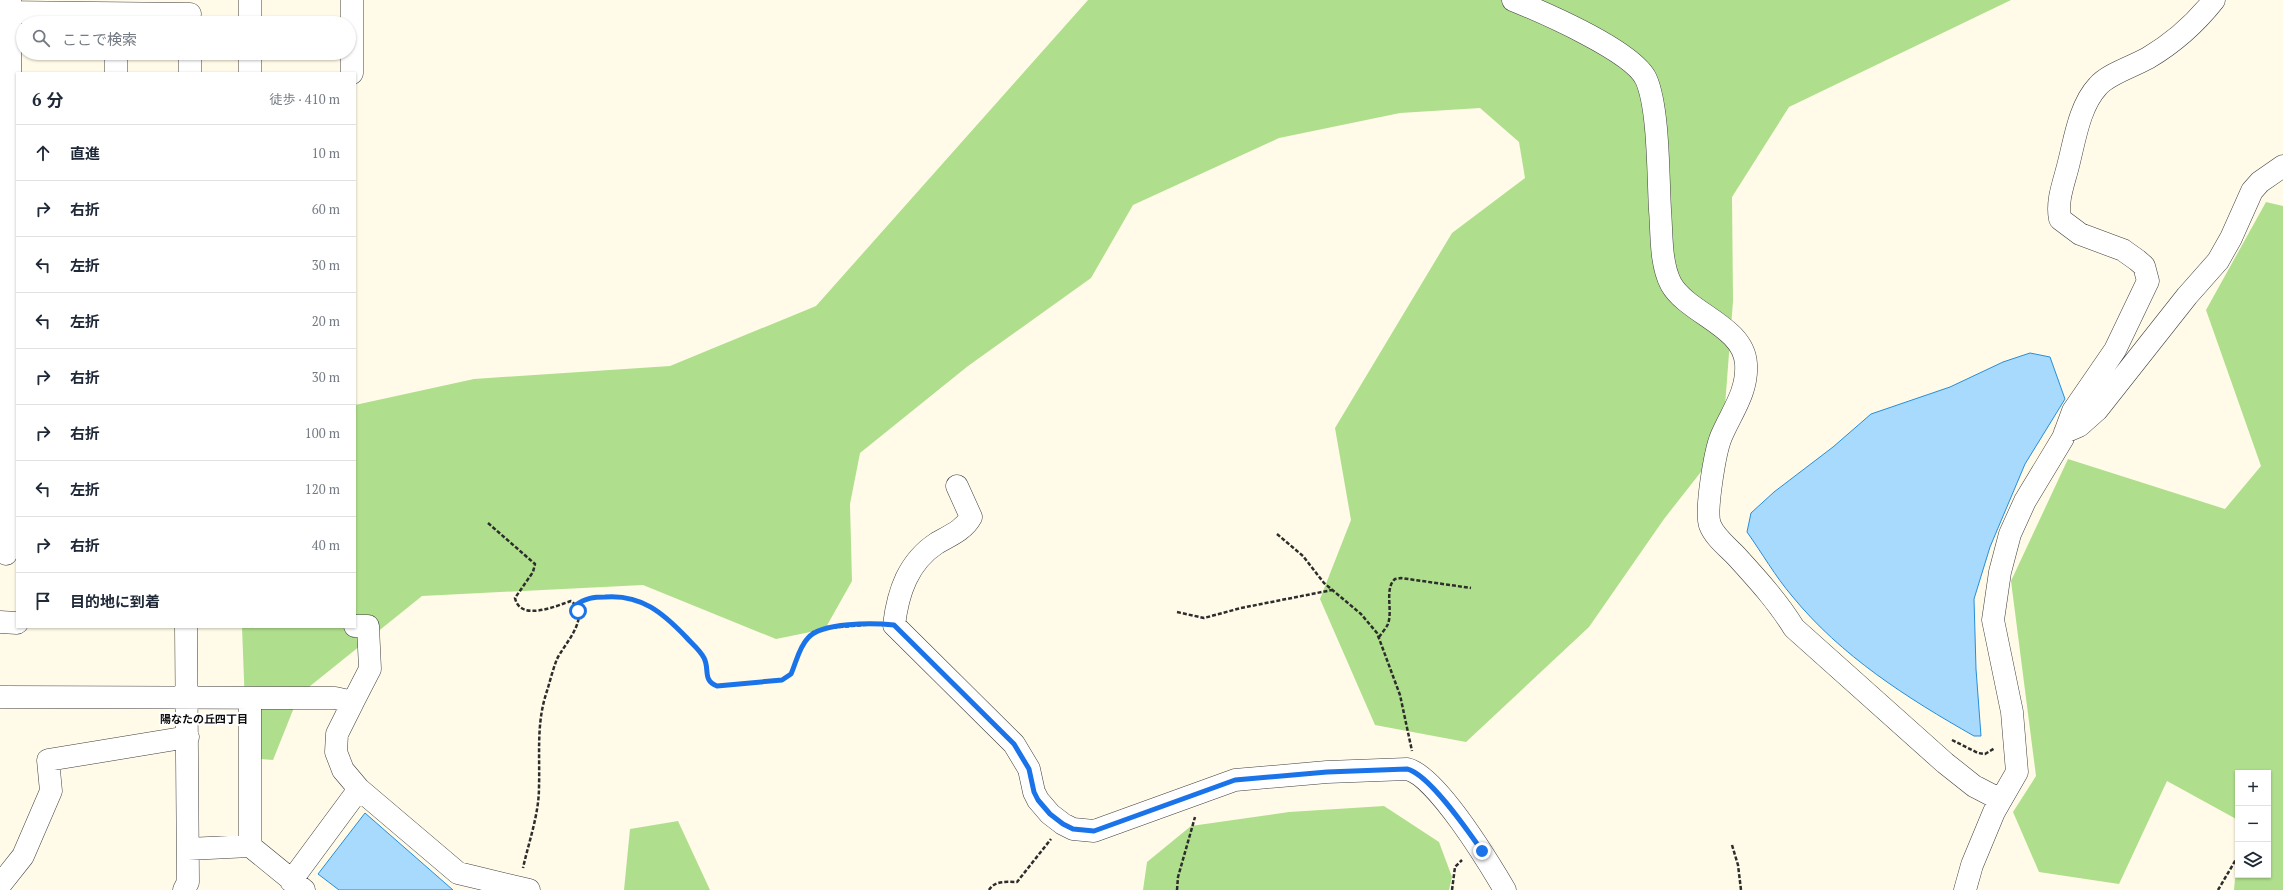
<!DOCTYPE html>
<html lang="ja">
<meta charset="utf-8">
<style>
:root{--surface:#fff;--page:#f6f6f7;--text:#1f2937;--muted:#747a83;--line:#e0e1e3}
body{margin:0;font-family:"PT Serif","Noto Sans JP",serif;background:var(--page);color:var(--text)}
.controls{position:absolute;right:12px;bottom:12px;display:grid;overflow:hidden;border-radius:0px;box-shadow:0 1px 3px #0004}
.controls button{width:36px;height:36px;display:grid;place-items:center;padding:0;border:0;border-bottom:1px solid var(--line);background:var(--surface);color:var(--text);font:20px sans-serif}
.stop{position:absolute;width:12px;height:12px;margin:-9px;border:3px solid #1a73e8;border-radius:50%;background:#fff}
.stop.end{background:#1a73e8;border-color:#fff;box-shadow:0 1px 4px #0008}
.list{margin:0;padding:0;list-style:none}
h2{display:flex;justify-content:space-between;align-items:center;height:52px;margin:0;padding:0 16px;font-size:17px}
h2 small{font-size:13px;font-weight:400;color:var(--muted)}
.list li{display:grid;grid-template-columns:26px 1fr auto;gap:12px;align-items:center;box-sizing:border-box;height:56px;padding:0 16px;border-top:1px solid var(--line)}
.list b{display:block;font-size:15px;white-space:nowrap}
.list em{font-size:13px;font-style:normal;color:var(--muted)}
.icon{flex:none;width:22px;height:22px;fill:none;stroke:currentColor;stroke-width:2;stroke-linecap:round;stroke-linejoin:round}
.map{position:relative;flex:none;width:2283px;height:890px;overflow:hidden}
.search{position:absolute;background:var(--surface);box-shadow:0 1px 3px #0004;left:16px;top:16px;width:340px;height:44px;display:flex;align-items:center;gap:10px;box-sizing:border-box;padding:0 14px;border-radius:22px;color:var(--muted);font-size:15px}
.panel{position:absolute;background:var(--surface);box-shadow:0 1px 3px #0004;left:16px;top:72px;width:340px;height:556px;border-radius:0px}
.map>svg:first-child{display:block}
</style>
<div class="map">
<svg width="2283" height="890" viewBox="0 0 2283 890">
<rect width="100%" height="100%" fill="#fffbe8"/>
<!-- forest -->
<path fill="#afdf8c" d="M1088,0h923l-222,107 -57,90 1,104 -11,144 -58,74 -75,108 -123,115 -91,-17 -55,-126 31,-79 -16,-92 117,-195 73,-55 -6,-36 -39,-34 -80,5 -121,25 -146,67 -42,73 -123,88 -108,87 -10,51 2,77 -27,48 -49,10 -133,-54 -221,11 -123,99 -26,65 -26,-2 -5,-131h113v-222l119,-26 196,-13 146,-60z
M2266,202l17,4v684h-49l4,-46v31h30v-102h-30v47l-71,-39 -48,103 -80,-12 -26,-60 23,-36 -25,-195 57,-122 157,50 36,-43 -55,-156z
M1384,806l55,36 13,35 -3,13h-306l4,-28 44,-36 98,-14z
M678,821l32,69h-86l6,-61z"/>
<!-- water -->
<path fill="#a7dafc" stroke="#278eda" d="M2030,353l20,4 15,42 -40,65 -35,83 -16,52 2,70 5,67h-7c-67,-38 -133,-80 -182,-140 -17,-20 -30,-43 -45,-64l4,-19 23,-21 59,-45 38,-33 79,-27 53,-25z
M365,813l88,77h-114l-21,-16z"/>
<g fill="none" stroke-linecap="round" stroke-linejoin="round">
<defs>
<path id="minor" d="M250,0v23
M352,0v73
M1513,0c29,12 120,51 133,79 13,29 12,98 14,131 2,23 0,53 11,74 17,30 73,42 75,80 2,28 -15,49 -25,73 -6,15 -16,74 -11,88 5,13 19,23 28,33 20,22 40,44 56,70l151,135 29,23 27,14
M0,12l190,2
M250,53v20
M116,73v-20
M190,73v-20
M2065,432l14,-6 18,-16 90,-114 31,-35 13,-23 21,-47 8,-9 23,-16
M957,486l14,31c-7,13 -22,19 -34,26 -29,19 -39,49 -43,82l120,119 15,25 5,23 4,8 12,14 13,10 10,5 21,2 141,-51 92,-8 80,-3c29,6 82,94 98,121
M6,554l5,-278 -1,-276
M0,622l17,1
M0,697l335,1 18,4 -16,32 -1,18 7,18 16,19 99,84 71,17
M250,698v148
M353,702l17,-33 -2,-43h-13
M188,849l62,-3 54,44
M291,881l68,-92
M0,885l23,-29 28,-65 -3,-31 140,-23
M184,890l4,-8 -2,-255
M1965,890l7,-25 22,-53 23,-40 -5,-60 -19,-92 7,-48 10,-38 15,-33 38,-63 10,-27 42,-61 33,-69 -4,-15 -7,-6 -14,-10 -43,-16 -20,-15c-4,-19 5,-39 9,-57 6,-24 11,-57 29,-76 10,-12 36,-20 50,-28 27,-16 47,-34 66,-58"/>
</defs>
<!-- minor casing -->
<use href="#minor" stroke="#3e3e3e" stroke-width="23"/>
<!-- path -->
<path stroke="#2d2d2d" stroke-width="2.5" stroke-dasharray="4 2" stroke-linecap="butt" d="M488,523l47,41 -2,8 -18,26c5,24 41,8 56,3 21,15 -6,42 -14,58 -4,10 -7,22 -10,32 -11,32 -7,63 -8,96 0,27 -10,54 -16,81
M1277,534l26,22 21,27 37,31 16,19 23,62 12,56
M576,605c9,-7 18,-8 29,-8 36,-3 58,16 81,40 6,7 14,13 18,21 6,11 -2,22 13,28l65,-6 9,-6 12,-30 10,-12 15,-4 47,-4
M1177,612l27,6 37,-10 91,-18
M1379,637c3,-4 7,-9 9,-13 5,-14 -4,-35 7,-45l6,-1 70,10
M1952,740l26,13 7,1 10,-6
M1732,845l6,20 3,25
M989,890c6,-10 18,-8 28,-8l34,-43
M1177,890l1,-13 17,-60
M1452,890l3,-23 7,-7
M2218,890l20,-34"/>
<!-- minor -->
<use href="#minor" stroke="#fff" stroke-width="22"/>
</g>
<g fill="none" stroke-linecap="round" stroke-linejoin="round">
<!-- route -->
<path stroke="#1a73e8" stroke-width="5" d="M578,611l-2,-6c9,-7 18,-8 29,-8 36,-3 58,16 81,40 6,7 14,13 18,21 6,11 -2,22 13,28l65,-6 9,-6c5,-11 8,-27 17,-36 13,-16 66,-15 86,-13l120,119 15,25 5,23 4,8 12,14 13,10 10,5 21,2 141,-51 92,-8 80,-3c22,5 61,62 75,82"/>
</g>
<g text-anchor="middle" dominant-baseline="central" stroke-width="4" stroke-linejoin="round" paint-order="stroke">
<!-- neighbourhood labels -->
<g font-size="11" font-weight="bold" fill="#0b0b0b" stroke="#fff">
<text x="204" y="719">陽なたの丘四丁目</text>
</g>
</g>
</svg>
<div class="controls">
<button>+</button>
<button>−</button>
<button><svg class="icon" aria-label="layers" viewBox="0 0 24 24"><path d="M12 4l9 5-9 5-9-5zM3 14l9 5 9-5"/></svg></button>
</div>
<div class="stop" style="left:578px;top:611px"></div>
<div class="stop end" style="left:1482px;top:851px"></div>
<div class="search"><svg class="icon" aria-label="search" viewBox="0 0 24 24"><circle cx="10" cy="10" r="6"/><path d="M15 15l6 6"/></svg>ここで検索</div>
<section class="panel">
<h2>6 分<small>徒歩 · 410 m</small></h2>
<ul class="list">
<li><svg class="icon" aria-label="ahead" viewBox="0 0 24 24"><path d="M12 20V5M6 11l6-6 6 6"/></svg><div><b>直進</b></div><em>10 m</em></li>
<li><svg class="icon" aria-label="right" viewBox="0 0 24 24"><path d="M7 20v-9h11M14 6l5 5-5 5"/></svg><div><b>右折</b></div><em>60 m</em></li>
<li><svg class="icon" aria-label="left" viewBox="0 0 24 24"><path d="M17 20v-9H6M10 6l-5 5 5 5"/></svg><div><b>左折</b></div><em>30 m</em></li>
<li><svg class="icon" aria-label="left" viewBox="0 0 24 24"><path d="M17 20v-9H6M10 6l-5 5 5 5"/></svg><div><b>左折</b></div><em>20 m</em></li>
<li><svg class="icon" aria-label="right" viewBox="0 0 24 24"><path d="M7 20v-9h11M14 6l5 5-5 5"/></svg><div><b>右折</b></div><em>30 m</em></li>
<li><svg class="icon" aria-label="right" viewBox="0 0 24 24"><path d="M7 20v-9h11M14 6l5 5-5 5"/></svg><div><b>右折</b></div><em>100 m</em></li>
<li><svg class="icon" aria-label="left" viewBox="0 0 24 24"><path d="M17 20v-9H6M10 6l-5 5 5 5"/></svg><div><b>左折</b></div><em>120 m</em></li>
<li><svg class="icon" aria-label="right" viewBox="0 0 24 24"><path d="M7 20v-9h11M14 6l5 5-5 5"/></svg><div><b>右折</b></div><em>40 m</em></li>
<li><svg class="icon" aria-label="arrive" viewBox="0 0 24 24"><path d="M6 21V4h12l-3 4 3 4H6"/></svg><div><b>目的地に到着</b></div></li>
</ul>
</section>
</div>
